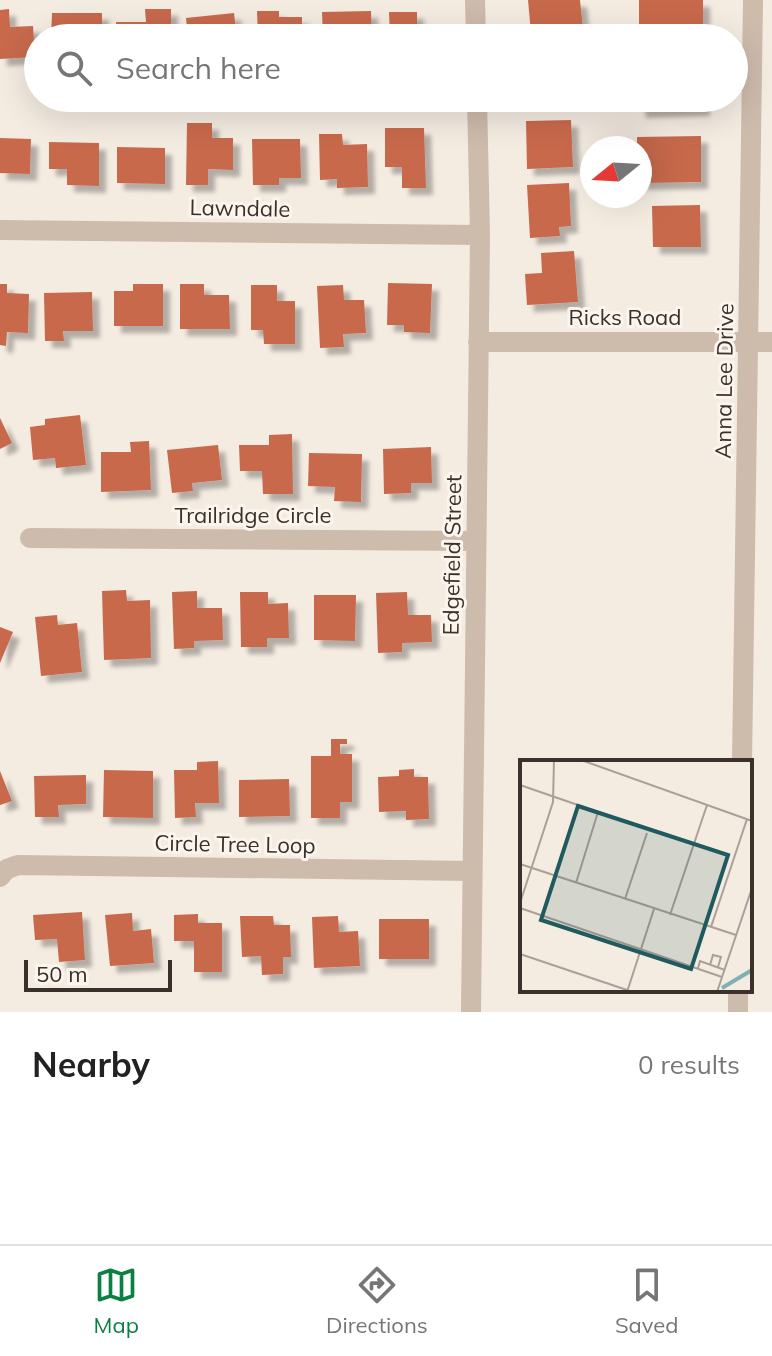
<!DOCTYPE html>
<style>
:root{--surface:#fff;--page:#f6f6f6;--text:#222;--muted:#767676;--line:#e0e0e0;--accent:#0b8043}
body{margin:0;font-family:Mulish,sans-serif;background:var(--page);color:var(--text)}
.compass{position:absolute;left:580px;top:136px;width:72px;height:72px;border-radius:50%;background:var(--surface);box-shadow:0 8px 32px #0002;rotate:252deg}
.scale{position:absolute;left:24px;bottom:20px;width:148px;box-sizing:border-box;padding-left:8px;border:4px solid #3b302b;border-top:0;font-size:22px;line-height:28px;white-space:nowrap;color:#3b302b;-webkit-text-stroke:6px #fbf5ee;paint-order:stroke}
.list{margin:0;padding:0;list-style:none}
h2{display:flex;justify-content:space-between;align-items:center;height:104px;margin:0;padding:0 32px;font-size:34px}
h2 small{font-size:26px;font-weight:400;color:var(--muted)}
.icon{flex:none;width:44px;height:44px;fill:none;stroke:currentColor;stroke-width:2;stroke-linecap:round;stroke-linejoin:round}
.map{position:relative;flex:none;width:772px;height:1012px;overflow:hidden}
.search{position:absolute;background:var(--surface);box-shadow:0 8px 32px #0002;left:24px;right:24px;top:24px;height:88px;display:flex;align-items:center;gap:20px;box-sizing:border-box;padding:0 28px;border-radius:44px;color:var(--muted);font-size:30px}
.sheet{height:232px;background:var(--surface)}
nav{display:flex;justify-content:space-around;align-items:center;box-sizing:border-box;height:112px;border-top:2px solid var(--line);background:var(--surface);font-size:22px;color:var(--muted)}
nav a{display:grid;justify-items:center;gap:4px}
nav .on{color:var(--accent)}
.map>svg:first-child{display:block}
</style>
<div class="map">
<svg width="772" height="1012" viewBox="0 0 772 1012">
<defs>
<filter id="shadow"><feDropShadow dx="7" dy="7" stdDeviation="2" flood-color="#0004"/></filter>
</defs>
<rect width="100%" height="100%" fill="#f4ebe1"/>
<!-- building -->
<path fill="#c8694b" filter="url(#shadow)" d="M528,0h52l3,29 -52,4z
M639,0h64v37h-64z
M9,9l1,18 23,-1 2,31 -35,2v-49z
M145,9h26v29h-54l-1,-16h30z
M257,11h22v6h23v21h-44z
M371,11l1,27h-49l-1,-26z
M389,12h28v13l23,-1v14h-50z
M52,13h50v25h-51z
M234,13l3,25h-49l-2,-20z
M638,98h65v11l-64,2z
M571,120l2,47 -46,2 -1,-48z
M187,123h25v15h21v32l-25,-1v16h-22z
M385,128h39l2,60h-24v-21h-17z
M319,134h23l1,11 24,-1 1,43 -31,1v-9l-17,1z
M701,136v46l-61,1v-35h-3v-11z
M0,138l31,1 -1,35 -30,-1z
M252,139h48l1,39h-22v7h-26z
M49,142l50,1v43l-32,-1v-16h-18z
M117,147l48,1v36l-48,-1z
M569,183l2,43 -12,1 1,9 -30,2 -3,-53z
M700,205l1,42h-48l-1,-41z
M574,251l4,51 -51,3 -2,-31 17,-1 -1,-20z
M388,283l44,1 -2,49 -26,-1v-7h-17z
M0,284h7v9l22,1 -1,39 -21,-1 -1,14 -6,-1z
M133,284h30v42h-49v-35h19z
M180,284h24v11h25l1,34h-50z
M251,285h26v16h18v43h-31l-1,-14h-12z
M343,285l1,15h20l2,33 -23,1 1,13 -24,1 -3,-62z
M92,292l1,39h-30l1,10h-19l-1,-48z
M80,415l6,50 -30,3 -1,-10 -22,2 -3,-33 15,-2v-6z
M0,418l12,25 -12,6z
M292,434l1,60h-30l-1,-23h-22l-1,-26h30v-10z
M149,441l2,49 -50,2v-40h30l-1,-10z
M218,445l4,35 -30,3 1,8 -21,2 -5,-43z
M431,447l1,36h-21v10l-27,1 -1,-45z
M309,453l53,1 -1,48 -27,-1 1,-14 -27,-1z
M126,590l1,11 23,-1 1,58 -47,2 -2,-69z
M197,591v17h25l1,32 -29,1v7l-20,1 -2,-57z
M240,592h28v12l20,-1 1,35h-22v9h-26z
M407,592l1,23h23l1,27 -30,1v9l-24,1 -2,-60z
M314,595h42l-1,46 -41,-1z
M57,615l1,10 19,-2 5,49 -41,4 -6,-59z
M0,627l13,5 -13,31z
M331,739h16v5h-7v10h12v48h-12v16h-29v-62h20z
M218,761l1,42h-24l1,14 -21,1 -1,-48h23v-8z
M414,769v8h14l1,42 -23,1v-9l-27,1 -1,-35 21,-1v-6z
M104,770l49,1v47l-50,-1z
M0,771l12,30 -12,4z
M86,775v29l-28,1 1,12h-24l-1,-41z
M289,779l1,37 -51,1v-37z
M82,912l3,48 -26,2 -2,-23 -22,1 -2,-25z
M132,913l1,18 18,-2 3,34 -44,3 -5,-51z
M198,914v9h24v49h-28v-31h-20v-26z
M240,916h33l1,9h16l1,32h-8v17l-21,1 -1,-19 -19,1z
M338,916l1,16 19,-1 2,35 -46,2 -2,-51z
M379,919h50v40h-50z"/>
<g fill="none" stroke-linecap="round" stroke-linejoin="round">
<!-- minor -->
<path stroke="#cdbbac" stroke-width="20" d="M475,0l1,38
M0,230l480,5
M478,342h294
M30,538l446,3
M742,762l11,-762
M0,877l7,-8 11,-4 454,6
M471,1012l9,-777 -3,-137
M738,1012v-22"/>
</g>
<g text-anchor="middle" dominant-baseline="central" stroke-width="6" stroke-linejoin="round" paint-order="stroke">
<!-- street labels -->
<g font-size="22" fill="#3b302b" stroke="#fbf5ee">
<text transform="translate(240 208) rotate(1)">Lawndale</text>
<text x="625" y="317">Ricks Road</text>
<text transform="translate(724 381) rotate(-89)">Anna Lee Drive</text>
<text x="253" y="515">Trailridge Circle</text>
<text transform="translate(452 555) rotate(-89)">Edgefield Street</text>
<text transform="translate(235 844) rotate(1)">Circle Tree Loop</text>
</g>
</g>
<!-- overview -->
<g transform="translate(520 760)">
<rect width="232" height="232" fill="#f4ebe1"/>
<path fill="none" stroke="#7fb0b2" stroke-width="4" d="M202,228l30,-18"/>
<path fill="none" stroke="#aaa098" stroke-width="2" d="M61,0l171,61M0,25l78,27 -22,71M0,104l216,71M105,139l22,-66M0,143l33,-101 1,-42M0,148l202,69M150,155l37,-110M191,167l36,-108M0,194l107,36M190,205l3,-10 8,2 -3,10M178,208l2,-7 25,9M107,232l27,-83M197,232l35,-104"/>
<path fill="#1f5a5e" fill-opacity="0.15" stroke="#1f5a5e" stroke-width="4" d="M58,46l150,49 -37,114 -150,-49z"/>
<rect width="232" height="232" fill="none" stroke="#3b302b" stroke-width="4"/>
</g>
</svg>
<svg class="compass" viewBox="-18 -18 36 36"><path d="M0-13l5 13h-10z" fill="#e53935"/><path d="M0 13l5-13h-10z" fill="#767676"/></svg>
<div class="scale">50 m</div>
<div class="search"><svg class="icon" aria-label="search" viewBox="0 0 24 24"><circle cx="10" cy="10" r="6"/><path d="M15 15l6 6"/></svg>Search here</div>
</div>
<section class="sheet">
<h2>Nearby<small>0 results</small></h2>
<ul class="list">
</ul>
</section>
<nav>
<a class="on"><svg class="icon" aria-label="map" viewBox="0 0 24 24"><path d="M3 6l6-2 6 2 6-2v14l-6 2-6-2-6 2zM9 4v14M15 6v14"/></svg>Map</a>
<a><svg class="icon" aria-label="directions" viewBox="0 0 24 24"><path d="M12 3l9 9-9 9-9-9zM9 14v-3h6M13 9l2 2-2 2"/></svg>Directions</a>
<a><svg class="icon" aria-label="saved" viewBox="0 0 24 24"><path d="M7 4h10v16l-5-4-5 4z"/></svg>Saved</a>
</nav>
